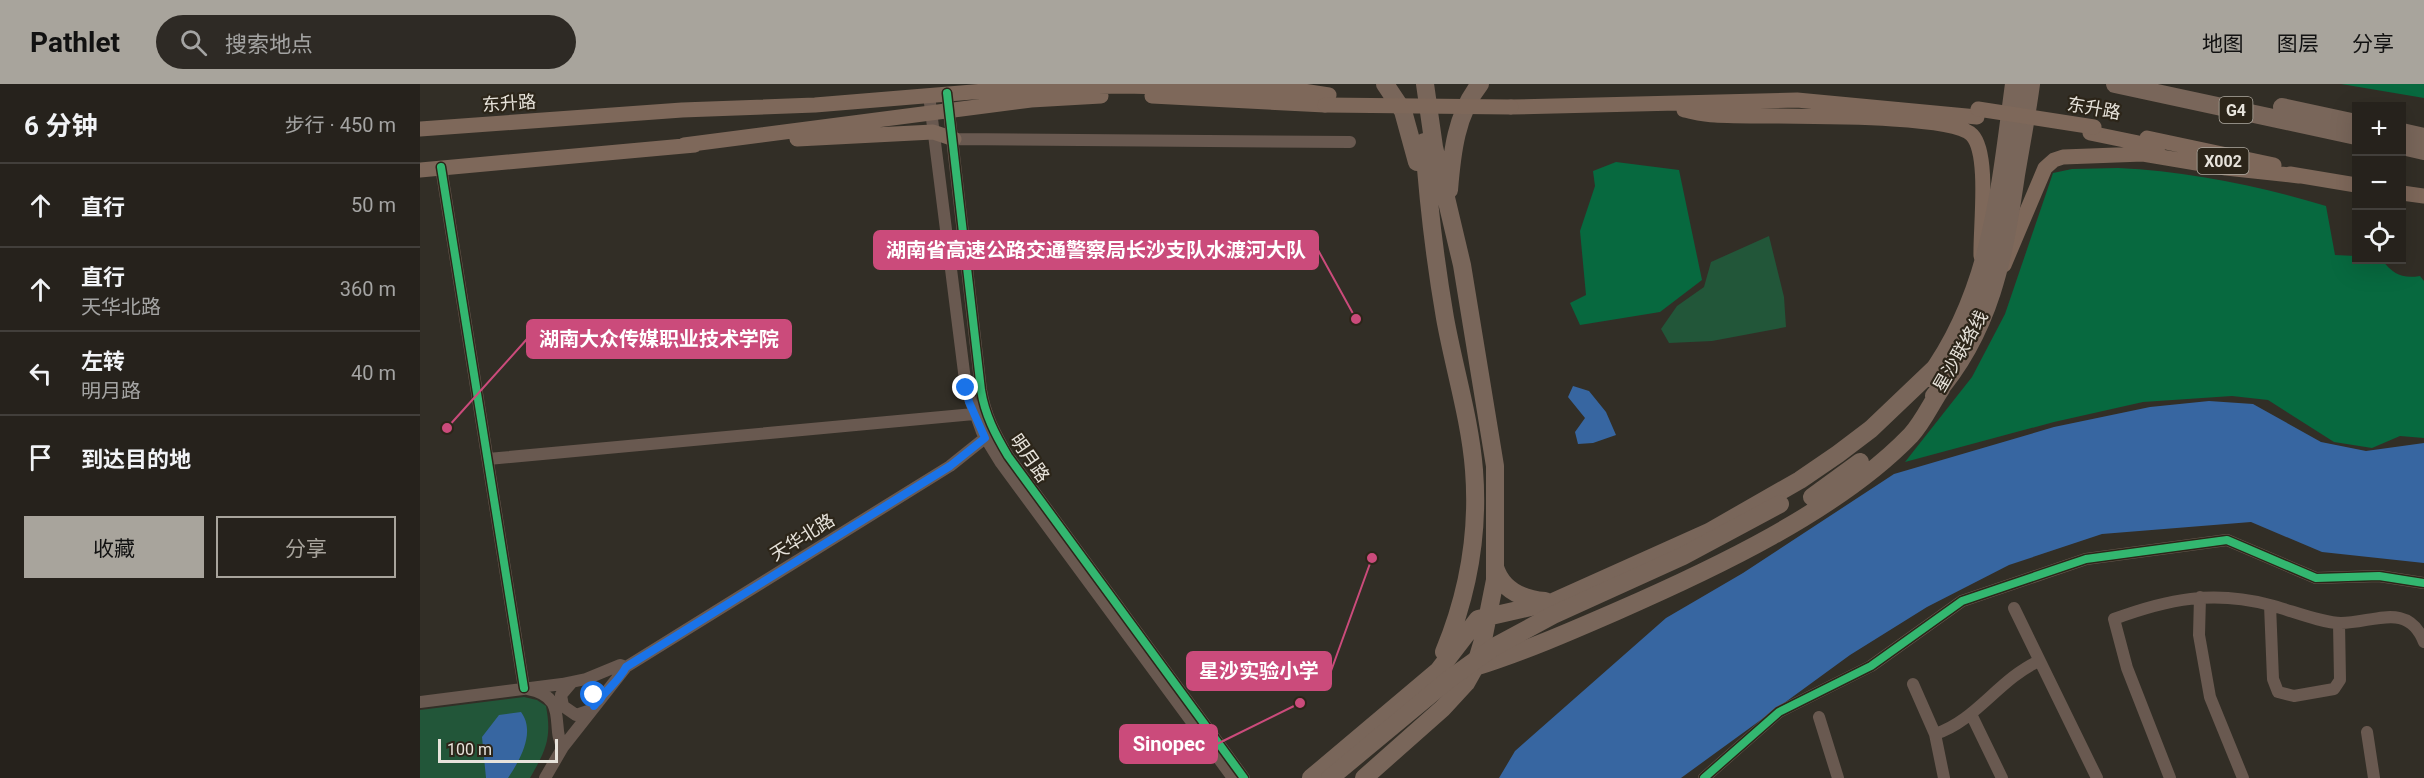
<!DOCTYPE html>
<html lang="zh">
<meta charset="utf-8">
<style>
:root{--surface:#26221c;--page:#2e2a25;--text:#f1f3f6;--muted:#a4a4a3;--line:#423f3b;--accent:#a8a49c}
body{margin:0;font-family:Roboto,"Noto Sans SC",sans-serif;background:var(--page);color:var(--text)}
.controls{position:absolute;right:18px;top:18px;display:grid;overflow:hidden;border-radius:0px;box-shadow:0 6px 24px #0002}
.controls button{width:54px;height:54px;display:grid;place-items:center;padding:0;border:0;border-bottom:2px solid var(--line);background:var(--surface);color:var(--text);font:30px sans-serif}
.scale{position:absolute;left:18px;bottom:15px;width:120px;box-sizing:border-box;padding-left:6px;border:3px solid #e7e3db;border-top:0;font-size:16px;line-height:21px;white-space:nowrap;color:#e7e3db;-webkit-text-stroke:4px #2c2519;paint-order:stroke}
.stop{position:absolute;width:18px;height:18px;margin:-14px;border:4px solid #1a73e8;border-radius:50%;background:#fff}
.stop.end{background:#1a73e8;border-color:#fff;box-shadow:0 2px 6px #0008}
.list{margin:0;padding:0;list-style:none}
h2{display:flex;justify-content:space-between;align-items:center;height:78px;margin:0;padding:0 24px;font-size:26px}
h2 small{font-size:20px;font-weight:400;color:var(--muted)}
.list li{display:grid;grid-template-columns:39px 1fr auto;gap:18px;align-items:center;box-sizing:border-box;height:84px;padding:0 24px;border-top:2px solid var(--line)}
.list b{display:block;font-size:22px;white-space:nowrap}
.list p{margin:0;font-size:20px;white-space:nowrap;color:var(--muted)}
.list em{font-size:20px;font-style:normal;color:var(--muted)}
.actions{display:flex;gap:12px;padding:18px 24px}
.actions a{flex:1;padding:14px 0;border:2px solid var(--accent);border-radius:0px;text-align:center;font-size:21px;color:var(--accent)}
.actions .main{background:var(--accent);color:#111}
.icon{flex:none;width:33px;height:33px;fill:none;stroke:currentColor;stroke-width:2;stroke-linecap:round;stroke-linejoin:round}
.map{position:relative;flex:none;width:2004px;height:694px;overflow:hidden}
header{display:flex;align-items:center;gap:36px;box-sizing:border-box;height:84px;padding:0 30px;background:var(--accent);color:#111}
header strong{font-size:28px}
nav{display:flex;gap:33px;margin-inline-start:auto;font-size:21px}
.search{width:420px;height:54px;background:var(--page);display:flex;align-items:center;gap:15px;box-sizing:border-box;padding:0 21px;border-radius:33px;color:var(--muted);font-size:22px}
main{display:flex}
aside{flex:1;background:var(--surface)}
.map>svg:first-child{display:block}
</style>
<header>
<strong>Pathlet</strong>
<div class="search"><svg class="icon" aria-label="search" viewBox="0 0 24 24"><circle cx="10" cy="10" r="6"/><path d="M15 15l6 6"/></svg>搜索地点</div>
<nav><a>地图</a><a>图层</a><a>分享</a></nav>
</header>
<main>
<aside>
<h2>6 分钟<small>步行 · 450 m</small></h2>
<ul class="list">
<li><svg class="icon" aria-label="ahead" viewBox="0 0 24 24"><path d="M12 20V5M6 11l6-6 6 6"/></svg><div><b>直行</b></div><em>50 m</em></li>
<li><svg class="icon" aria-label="ahead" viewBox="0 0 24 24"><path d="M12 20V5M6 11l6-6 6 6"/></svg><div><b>直行</b><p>天华北路</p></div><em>360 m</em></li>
<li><svg class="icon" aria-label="left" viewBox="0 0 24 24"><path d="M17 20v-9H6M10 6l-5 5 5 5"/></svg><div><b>左转</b><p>明月路</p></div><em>40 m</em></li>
<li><svg class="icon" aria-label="arrive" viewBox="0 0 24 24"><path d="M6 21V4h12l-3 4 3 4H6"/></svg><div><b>到达目的地</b></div></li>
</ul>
<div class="actions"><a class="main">收藏</a><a>分享</a></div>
</aside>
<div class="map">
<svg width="2004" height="694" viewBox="0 0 2004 694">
<rect width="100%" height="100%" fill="#322e26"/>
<!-- green -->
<path fill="#225639" d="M1349,152l15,61 2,30 -74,14 -43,2 -8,-14 16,-23 27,-19 7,-25z
M104,613l13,3 9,6c6,32 0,44 -16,72h-110v-68z"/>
<!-- forest -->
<path fill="#07693f" d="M1921,0h83v14z
M1196,78l63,8 23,110 -42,32 -80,13 -10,-22 16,-8 -6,-64 15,-45 -2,-15z
M1698,84c70,3 141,18 208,38l9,49 21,1v4h26c11,14 20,19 38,16l4,5v157l-24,-2 -28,12 -38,-6 -66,-42 -36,-4 -89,6 -89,20 -149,40 67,-85 33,-63 48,-141 19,-4z"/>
<!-- water -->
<path fill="#3766a1" d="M1153,302l16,5 17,21 10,23 -23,8 -15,1 -3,-12 10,-14 -17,-21z
M1789,317l44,3 68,38 45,9 58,-8v120l-102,-11 -71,-30 -149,12 -93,31 -82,42 -77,48 -169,123h-182l16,-27 151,-133 77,-45 151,-99 160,-47 96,-20z
M101,628c15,20 -1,48 -13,66h-22l-4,-41 17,-22z"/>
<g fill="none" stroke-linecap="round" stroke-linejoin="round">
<!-- minor -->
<path stroke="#695950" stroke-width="12" d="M509,11l37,293 16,44 19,31 232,315
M528,19l33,287c4,25 14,44 27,66l236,322
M534,55l396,3
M21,83l83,521
M68,375l486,-45 5,1
M1780,513l-1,38 11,62 33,81
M1850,521l3,74 5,13 16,4 40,-7 6,-9 -1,-57
M1594,524l83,170
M206,583l324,-201 40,-32
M152,598l-11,13 2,11 13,9 15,-5
M1493,600l22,50 9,44
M108,605c42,8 22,40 35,58
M0,618l142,-18 24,-5 34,-14 6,2
M1551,630l31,64
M1399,633l19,61
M1947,648l7,46
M1515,650c41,-13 64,-55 104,-73
M125,694l18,-31 63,-80
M1284,694l75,-66 92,-46 91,-65 124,-42 141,-19 89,38 63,-2 45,7
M1750,694l-43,-110 -13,-49c54,-20 99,-29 156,-14 20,5 51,18 71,18 32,0 67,-22 83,19"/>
<!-- major -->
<path stroke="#7e685a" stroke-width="15" d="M732,12l173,9
M1091,23l286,-7 180,17
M1264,26c10,2 21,5 31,5 42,3 235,-4 257,20 18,19 8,94 9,121
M0,45l262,-19 133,-5 206,-17 103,-2 173,4 32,5
M1670,49l68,14
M1727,54l127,27
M377,55l136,-7 21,7
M264,61l347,-45 70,-4
M0,86l275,-25
M1870,90l66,11
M1982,109l22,3
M1584,181l41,-97 9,-8 9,-3 80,-3 83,14 73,8"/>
<!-- highway -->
<path stroke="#79665a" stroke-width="18" d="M965,0l18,27 14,51
M1695,0l241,52
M1862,23l74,16
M1982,48l22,5
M1004,58c4,59 11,118 21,176 9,50 25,101 29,152 5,63 -6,124 -30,182
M1982,62l22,5
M1029,106c3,-37 7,-76 31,-106
M1508,294c64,-87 72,-191 86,-294
M1514,312c57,-65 70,-139 82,-221 5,-30 11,-61 15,-91
M1392,413l48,-35
M1075,483c7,23 27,32 50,34
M1055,583c48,-15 94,-35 140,-55 96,-42 223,-101 296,-177 12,-13 20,-31 30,-46
M891,694l127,-107 40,-52 75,-17 156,-70 91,-52 38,-26 33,-25 64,-61
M944,694l79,-70 23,-25 9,-16 8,-27 12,-60v-114l-33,-201 -28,-118 -9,-63"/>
<!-- major-bridge -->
<path stroke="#7e685a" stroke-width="15" d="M905,21l186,2
M1558,25l116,18"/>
<!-- highway-bridge -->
<path stroke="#79665a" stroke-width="18" d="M910,694l118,-98 46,-33 59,-32 130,-59 97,-52"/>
<defs>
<path id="cycleway" d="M527,9l34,297c4,25 14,44 27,66l236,322
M21,83l83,521
M1284,694l75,-66 92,-46 91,-65 124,-42 141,-19 89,38 63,-2 45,7"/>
</defs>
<!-- cycleway casing -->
<use href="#cycleway" stroke="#2c2519" stroke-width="11"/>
<!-- cycleway -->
<use href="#cycleway" stroke="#33b770" stroke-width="8"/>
</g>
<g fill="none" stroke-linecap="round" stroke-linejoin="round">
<!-- route -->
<path stroke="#1a73e8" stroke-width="8" d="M174,611v11c10,-14 25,-25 32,-39l324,-201 35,-28 -16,-36 -3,-14"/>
</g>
<g text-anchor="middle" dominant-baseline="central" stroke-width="4.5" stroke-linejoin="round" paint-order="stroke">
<!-- shield labels -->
<g fill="#2c2519" stroke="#afaaa1" stroke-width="1.5">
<rect x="1799.5" y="13" width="33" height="26" rx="4.5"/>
<rect x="1777.5" y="64" width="51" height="26" rx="4.5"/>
</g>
<g font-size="16" font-weight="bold" fill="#e7e3db">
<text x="1816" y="26">G4</text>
<text x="1803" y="77">X002</text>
</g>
<!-- street labels -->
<g font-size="18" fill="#e7e3db" stroke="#2c2519">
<text transform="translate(89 19) rotate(-4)">东升路</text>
<text transform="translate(1674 24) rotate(10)">东升路</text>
<text transform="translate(1540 267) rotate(-60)">星沙联络线</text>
<text transform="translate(610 374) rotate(55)">明月路</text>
<text transform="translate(382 453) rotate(-32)">天华北路</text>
</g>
</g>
<!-- callouts -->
<path fill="none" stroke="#cb4b7b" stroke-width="2" d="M936 235L898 166M27 344L107 255M952 474L911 587M880 619L797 660"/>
<g fill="#cb4b7b" stroke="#2c2519" stroke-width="2">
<circle cx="936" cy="235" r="6"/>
<circle cx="27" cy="344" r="6"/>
<circle cx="952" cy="474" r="6"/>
<circle cx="880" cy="619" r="6"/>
</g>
<g fill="#cb4b7b" stroke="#cb4b7b" stroke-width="2">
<rect x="454" y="147" width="444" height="38" rx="6"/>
<rect x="107" y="236" width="264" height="38" rx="6"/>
<rect x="767" y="568" width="144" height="38" rx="6"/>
<rect x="700" y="641" width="97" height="38" rx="6"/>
</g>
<g font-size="20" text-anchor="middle" font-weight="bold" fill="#fff">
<text x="676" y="173">湖南省高速公路交通警察局长沙支队水渡河大队</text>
<text x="239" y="262">湖南大众传媒职业技术学院</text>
<text x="839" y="594">星沙实验小学</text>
<text x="749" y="667">Sinopec</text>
</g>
</svg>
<div class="controls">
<button>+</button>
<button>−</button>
<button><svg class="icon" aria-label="locate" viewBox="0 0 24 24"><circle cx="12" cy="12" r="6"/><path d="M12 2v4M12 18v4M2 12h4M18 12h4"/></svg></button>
</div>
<div class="scale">100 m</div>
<div class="stop" style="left:174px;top:611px"></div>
<div class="stop end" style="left:546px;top:304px"></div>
</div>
</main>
